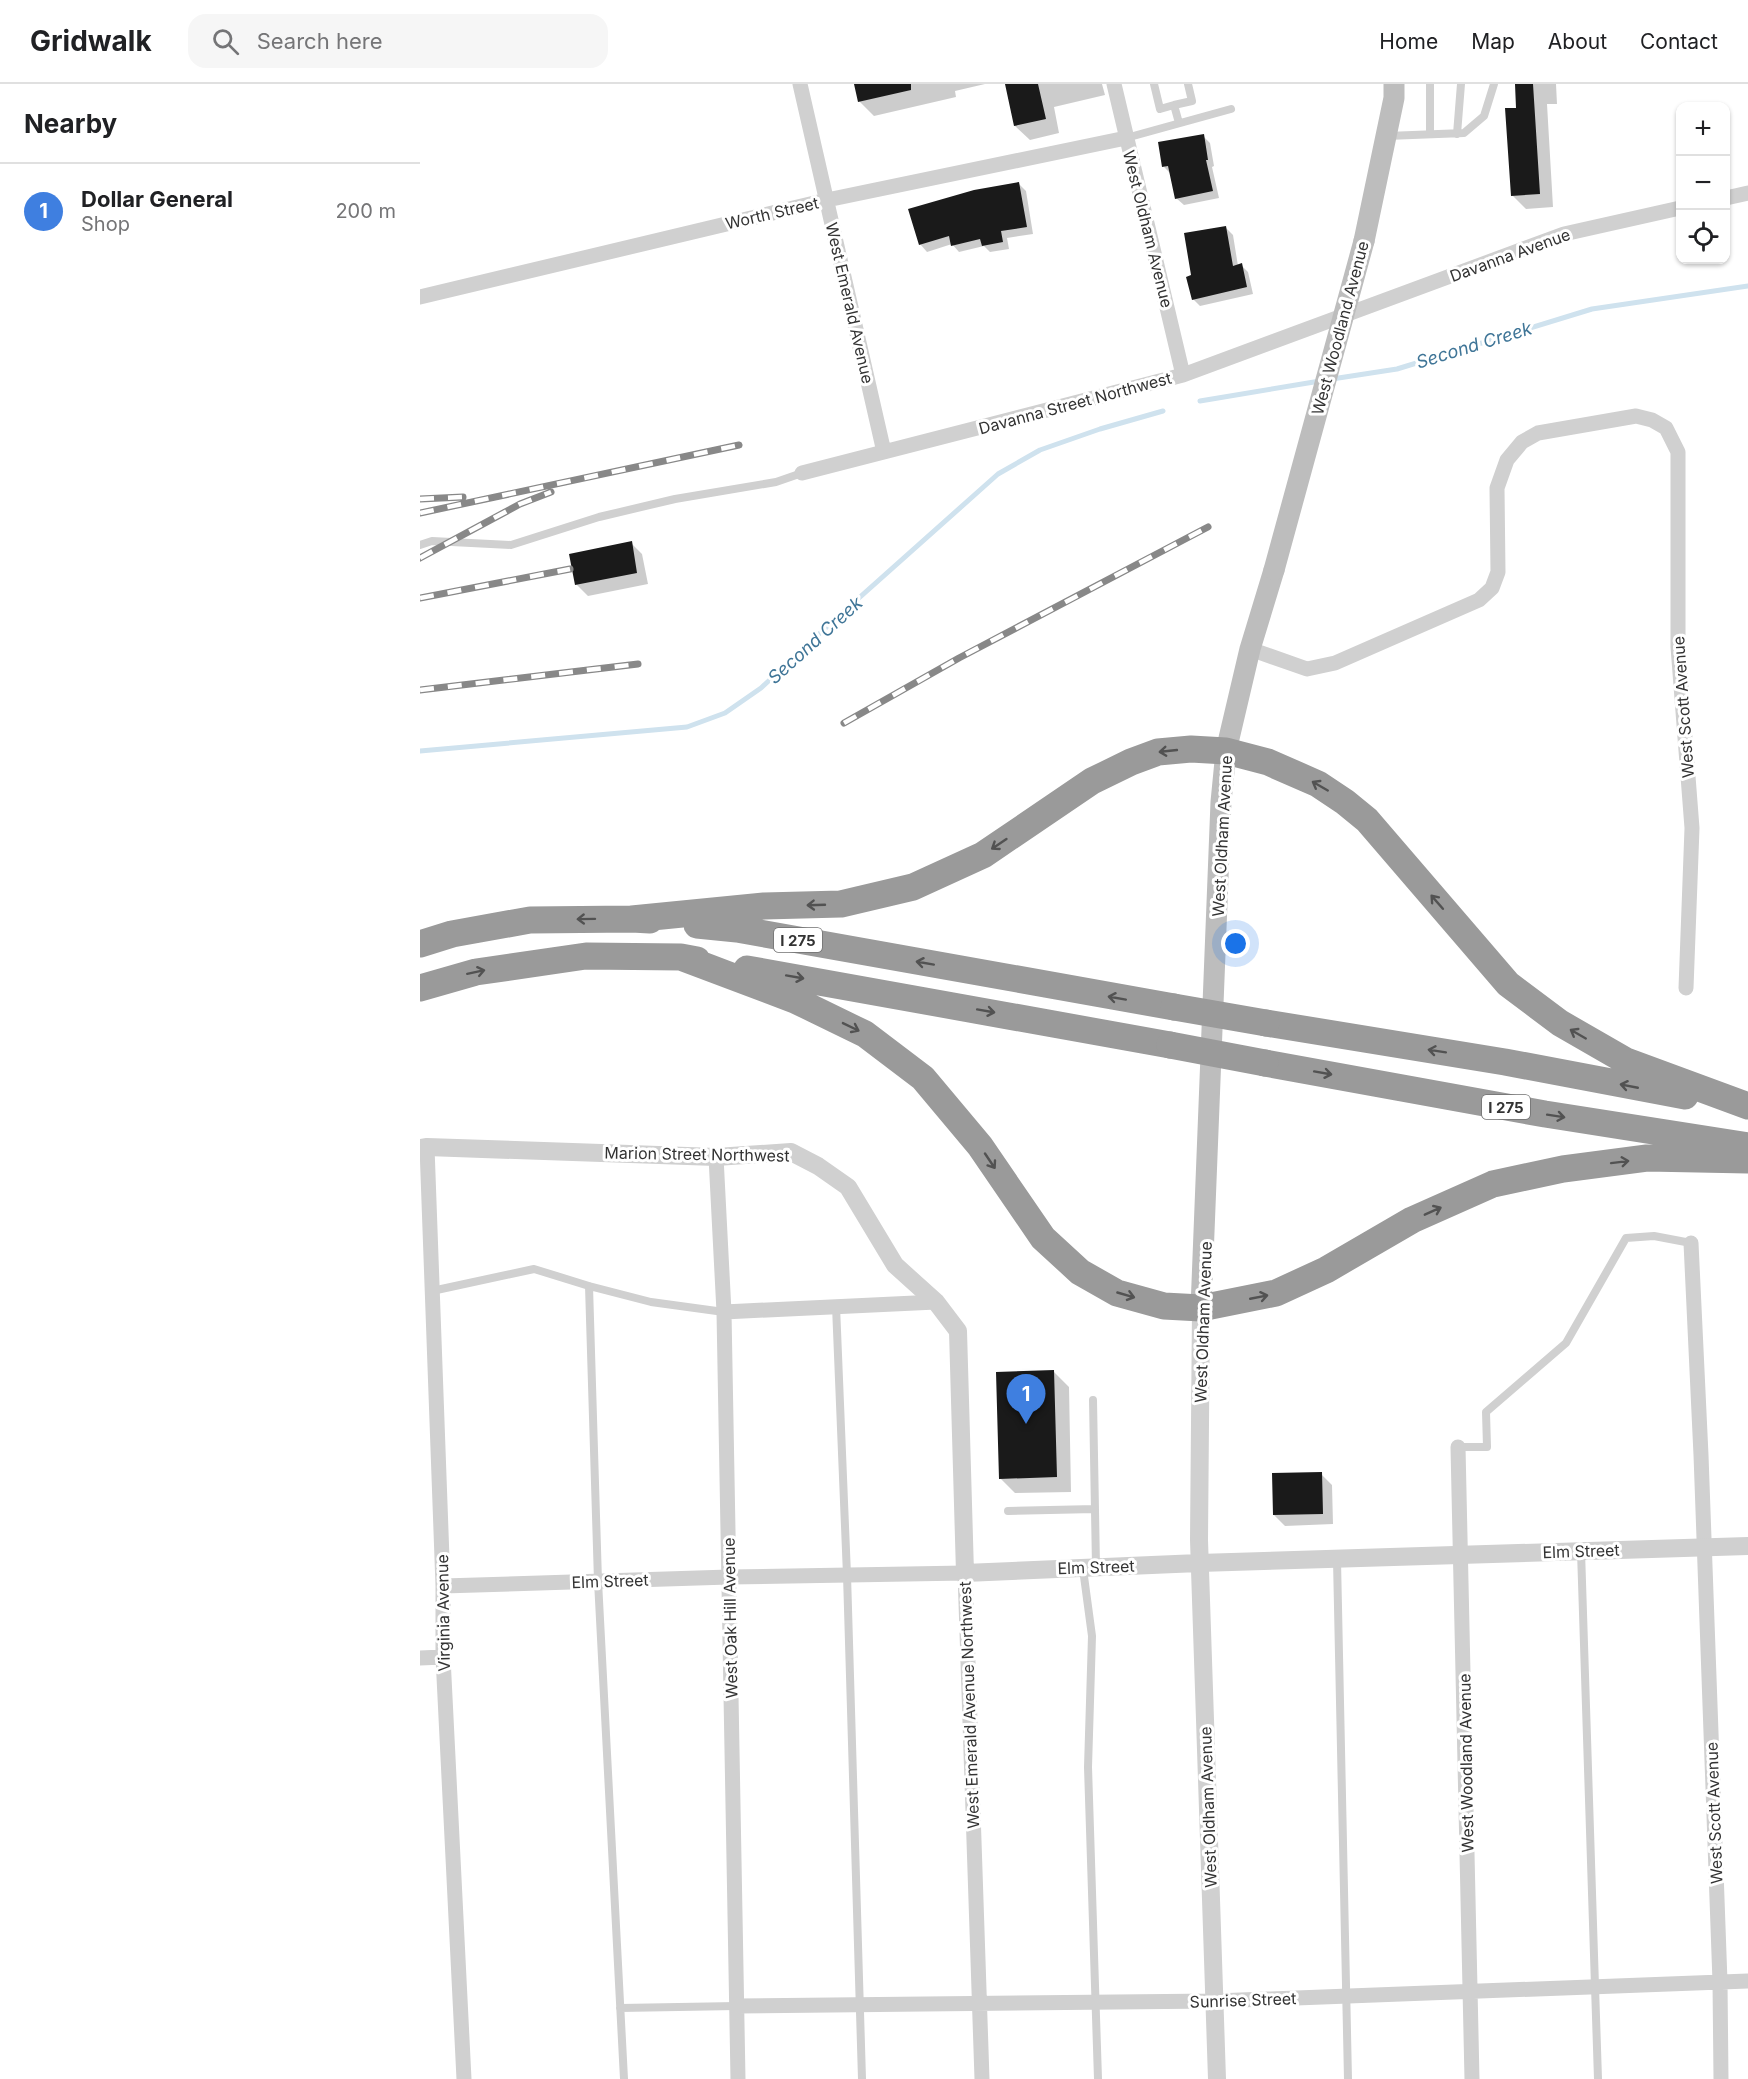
<!DOCTYPE html>
<meta charset="utf-8">
<style>
:root{--surface:#fff;--page:#f6f6f6;--text:#202124;--muted:#757577;--line:#e0e0e0;--accent:#d93025}
body{margin:0;font-family:Inter,sans-serif;background:var(--page);color:var(--text)}
.controls{position:absolute;right:18px;top:18px;display:grid;overflow:hidden;border-radius:12px;box-shadow:0 2px 4px #0004}
.controls button{width:54px;height:54px;display:grid;place-items:center;padding:0;border:0;border-bottom:2px solid var(--line);background:var(--surface);color:var(--text);font:30px sans-serif}
.you{position:absolute;left:816px;top:860px;width:21px;height:21px;margin:-15px;border:4px solid #fff;border-radius:50%;background:#1a73e8;box-shadow:0 0 0 9px #1a73e833}
.badge{display:grid;place-items:center;width:39px;height:39px;border-radius:50%;background:var(--accent);color:#fff;font-size:20px;font-weight:700}
.pin{position:absolute;translate:-50% -50px;filter:drop-shadow(0 2px 3px #0008)}
.pin::after{content:'';position:absolute;top:32px;width:21px;height:18px;background:inherit;clip-path:polygon(0 0,100% 0,50% 100%)}
.list{margin:0;padding:0;list-style:none}
h2{display:flex;justify-content:space-between;align-items:center;height:78px;margin:0;padding:0 24px;font-size:26px}
h2 small{font-size:20px;font-weight:400;color:var(--muted)}
.list li{display:grid;grid-template-columns:39px 1fr auto;gap:18px;align-items:center;box-sizing:border-box;height:96px;padding:0 24px;border-top:2px solid var(--line)}
.list b{display:block;font-size:22px;white-space:nowrap}
.list p{margin:0;font-size:20px;white-space:nowrap;color:var(--muted)}
.list em{font-size:20px;font-style:normal;color:var(--muted)}
.icon{flex:none;width:33px;height:33px;fill:none;stroke:currentColor;stroke-width:2;stroke-linecap:round;stroke-linejoin:round}
.map{position:relative;flex:none;width:1328px;height:1995px;overflow:hidden}
header{display:flex;align-items:center;gap:36px;box-sizing:border-box;height:84px;padding:0 30px;background:var(--surface);border-bottom:2px solid var(--line)}
header strong{font-size:28px}
nav{display:flex;gap:33px;margin-inline-start:auto;font-size:21px}
.search{width:420px;height:54px;background:var(--page);display:flex;align-items:center;gap:15px;box-sizing:border-box;padding:0 21px;border-radius:18px;color:var(--muted);font-size:22px}
main{display:flex}
aside{flex:1;background:var(--surface)}
.map>svg:first-child{display:block}
</style>
<header>
<strong>Gridwalk</strong>
<div class="search"><svg class="icon" aria-label="search" viewBox="0 0 24 24"><circle cx="10" cy="10" r="6"/><path d="M15 15l6 6"/></svg>Search here</div>
<nav><a>Home</a><a>Map</a><a>About</a><a>Contact</a></nav>
</header>
<main>
<aside>
<h2>Nearby<small></small></h2>
<ul class="list">
<li><span class="badge" style="background:#3f7fe0">1</span><div><b>Dollar General</b><p>Shop</p></div><em>200 m</em></li>
</ul>
</aside>
<div class="map">
<svg width="1328" height="1995" viewBox="0 0 1328 1995">
<rect width="100%" height="100%" fill="#fff"/>
<!-- shadow -->
<path fill="#0003" d="M436,0h129l-30,7 1,6 -82,19 -15,-15z
M586,0h96l3,11 -51,12 5,26 -29,7 -15,-14z
M1097,0h39l1,20h-10l6,103 -27,2 -14,-14 6,-86z
M783,52l7,7 4,23 -2,1 7,31 -35,7 -8,-7 -5,-24 -7,-7z
M599,100l7,7 7,43 -26,4 2,11 -19,3 -6,-6 -25,6 -7,-8 -25,8 -7,-8z
M805,143l8,8 5,31 3,-1 7,7 5,22 -53,12 -7,-7v-22z
M211,459l11,11 6,30 -60,12 -12,-12z
M634,1288l15,15 2,105 -56,1 -15,-15z
M901,1390l11,11 1,39 -48,2 -11,-11z"/>
<g fill="none" stroke-linecap="round" stroke-linejoin="round">
<!-- stream -->
<path stroke="#cfe2ee" stroke-width="5" d="M912,295l65,-10 195,-60 156,-23
M780,317l120,-20
M0,667l267,-24 38,-14 36,-25 71,-66 166,-148 42,-24 60,-21 63,-18"/>
</g>
<!-- building -->
<path fill="#1a1a1a" d="M434,0h57v6l-53,12z
M585,0h33l8,35 -32,7z
M1095,0h18l7,110 -29,2 -6,-88h11z
M784,50l4,26h-2l7,31 -38,8 -7,-33 -6,1 -4,-25z
M599,98l8,45 -26,4 2,11 -21,4 -2,-7 -29,7 -2,-10 -30,9 -11,-36 66,-19z
M806,142l7,40 9,-3 5,24 -55,13 -6,-23 5,-2 -7,-42z
M212,457l5,32 -62,12 -6,-31z
M634,1286l3,107 -58,2 -3,-107z
M902,1388l1,42 -50,1 -1,-42z"/>
<g fill="none" stroke-linecap="round" stroke-linejoin="round">
<!-- service -->
<path stroke="#d0d0d0" stroke-width="8" d="M734,0l6,25 14,-4
M759,39l-5,-18 18,-4 -4,-17
M1010,50v-50
M1037,50l4,-50
M967,52l77,-3 20,-17 10,-32
M706,54l105,-29
M0,461l12,-4 79,4 88,-28 76,-18 101,-17 26,-9
M169,1202l9,295 26,498
M12,1207l102,-22 55,17 62,16 73,10
M416,1222l11,269 15,504
M673,1316l3,166
M1038,1363h29l-1,-35 80,-69 60,-105 28,-2 37,7
M588,1427l87,-2
M1161,1467l17,528
M917,1476l11,519
M663,1485l9,67 -4,131 10,312
M200,1924l117,-2"/>
<!-- minor -->
<path stroke="#d0d0d0" stroke-width="15" d="M380,0l84,368
M694,0l69,291
M1306,114l22,-5
M0,213l407,-97 299,-62
M382,389l381,-98 381,-141 116,-26
M830,565l57,20 28,-6 144,-63 13,-12 6,-16 -1,-84 10,-28 15,-18 16,-9 98,-17 16,4 14,8 12,24v195l14,181 -6,160
M7,1063l16,439v71l21,422
M296,1073l8,155 14,767
M1271,1159l10,212 19,527 1,97
M304,1228l212,-10
M1038,1363l14,632
M23,1502l286,-9 236,-4 17,506
M0,1574l23,-1
M317,1922l478,-5 533,-20"/>
<!-- tertiary -->
<path stroke="#d0d0d0" stroke-width="18" d="M0,1064l7,-1 289,10 75,-5 27,14 30,21 47,78 41,37 22,29 7,242 234,-10 549,-17
M781,1224l-2,232 18,539"/>
<!-- secondary -->
<path stroke="#bdbdbd" stroke-width="21" d="M944,157l30,-143v-14
M781,1224l20,-506 5,-51 24,-102 24,-79"/>
<!-- motorway -->
<path stroke="#9a9a9a" stroke-width="27" d="M212,835l132,-13 77,-2 72,-17 70,-32 109,-74 39,-19 27,-10 33,-3 35,2 42,11 50,22 27,18 22,18 141,164 52,39 66,38 122,45
M277,841l40,4 437,78
M0,860l32,-10 78,-14 102,-1 18,1
M261,873l114,43 70,34 58,44 57,68 63,92 37,34 37,21 47,13 37,2 75,-15 50,-23 86,-50 81,-36 70,-15 84,-11 101,2
M327,885l423,76
M0,904l56,-16 110,-16 95,1 16,3
M846,939l239,39 180,34
M845,979l280,51 203,32"/>
<defs>
<path id="rail" d="M0,415l43,-2
M0,429l319,-68
M0,474l100,-54 31,-12
M0,514l150,-29
M0,606l218,-26
M424,639l115,-65 249,-131"/>
</defs>
<!-- rail casing -->
<use href="#rail" stroke="#888" stroke-width="7"/>
<!-- rail -->
<use href="#rail" stroke="#fff" stroke-width="4.5" stroke-dasharray="14" stroke-linecap="butt"/>
<!-- secondary-bridge -->
<path stroke="#bdbdbd" stroke-width="21" d="M854,486l90,-329"/>
<!-- motorway-bridge -->
<path stroke="#9a9a9a" stroke-width="27" d="M754,923l92,16
M750,961l95,18"/>
</g>
<!-- one-way arrows -->
<defs><path id="oneway-shaft" d="M-6 0H5M1.5-3L5.5 0L1.5 3" fill="none" stroke-width="1.6" stroke-linecap="round" stroke-linejoin="round" transform="scale(1.5)"/></defs>
<g stroke="#525252">
<use href="#oneway-shaft" transform="translate(748 667) rotate(174)"/>
<use href="#oneway-shaft" transform="translate(900 702) rotate(-150)"/>
<use href="#oneway-shaft" transform="translate(579 760) rotate(146)"/>
<use href="#oneway-shaft" transform="translate(1017 818) rotate(-131)"/>
<use href="#oneway-shaft" transform="translate(396 821) rotate(178)"/>
<use href="#oneway-shaft" transform="translate(166 835) rotate(179)"/>
<use href="#oneway-shaft" transform="translate(505 879) rotate(-170)"/>
<use href="#oneway-shaft" transform="translate(56 888) rotate(-12)"/>
<use href="#oneway-shaft" transform="translate(375 893) rotate(10)"/>
<use href="#oneway-shaft" transform="translate(697 914) rotate(-170)"/>
<use href="#oneway-shaft" transform="translate(566 927) rotate(10)"/>
<use href="#oneway-shaft" transform="translate(431 943) rotate(26)"/>
<use href="#oneway-shaft" transform="translate(1158 950) rotate(-150)"/>
<use href="#oneway-shaft" transform="translate(1017 967) rotate(-171)"/>
<use href="#oneway-shaft" transform="translate(903 989) rotate(10)"/>
<use href="#oneway-shaft" transform="translate(1209 1002) rotate(-169)"/>
<use href="#oneway-shaft" transform="translate(1136 1032) rotate(9)"/>
<use href="#oneway-shaft" transform="translate(570 1077) rotate(56)"/>
<use href="#oneway-shaft" transform="translate(1200 1078) rotate(-7)"/>
<use href="#oneway-shaft" transform="translate(1013 1127) rotate(-24)"/>
<use href="#oneway-shaft" transform="translate(706 1211) rotate(16)"/>
<use href="#oneway-shaft" transform="translate(839 1213) rotate(-11)"/>
</g>
<g text-anchor="middle" dominant-baseline="central" stroke-width="6" stroke-linejoin="round" paint-order="stroke">
<!-- shield labels -->
<g fill="#fff" stroke="#707070" stroke-width="1.5">
<rect x="354" y="844" width="48" height="24" rx="4.5"/>
<rect x="1062" y="1011" width="48" height="24" rx="4.5"/>
</g>
<g font-size="15" font-weight="bold" fill="#333">
<text x="378" y="856">I 275</text>
<text x="1086" y="1023">I 275</text>
</g>
<!-- street labels -->
<g font-size="16" fill="#333" stroke="#fff">
<text transform="translate(352 129) rotate(-13)">Worth Street</text>
<text transform="translate(728 145) rotate(76)">West Oldham Avenue</text>
<text transform="translate(1090 171) rotate(-20)">Davanna Avenue</text>
<text transform="translate(430 219) rotate(77)">West Emerald Avenue</text>
<text transform="translate(920 244) rotate(-75)">West Woodland Avenue</text>
<text transform="translate(655 319) rotate(-15)">Davanna Street Northwest</text>
<text transform="translate(1263 623) rotate(-94)">West Scott Avenue</text>
<text transform="translate(802 752) rotate(-87)">West Oldham Avenue</text>
<text transform="translate(277 1070) rotate(1)">Marion Street Northwest</text>
<text transform="translate(783 1238) rotate(-88)">West Oldham Avenue</text>
<text transform="translate(1161 1467) rotate(-2)">Elm Street</text>
<text transform="translate(676 1483) rotate(-2)">Elm Street</text>
<text transform="translate(190 1497) rotate(-2)">Elm Street</text>
<text transform="translate(23 1529) rotate(-91)">Virginia Avenue</text>
<text transform="translate(310 1534) rotate(-91)">West Oak Hill Avenue</text>
<text transform="translate(549 1621) rotate(-92)">West Emerald Avenue Northwest</text>
<text transform="translate(1046 1679) rotate(-91)">West Woodland Avenue</text>
<text transform="translate(788 1723) rotate(-92)">West Oldham Avenue</text>
<text transform="translate(1294 1729) rotate(-92)">West Scott Avenue</text>
<text transform="translate(823 1916) rotate(-2)">Sunrise Street</text>
</g>
<!-- water labels -->
<g font-size="18" font-style="italic" fill="#3f7597" stroke="#fff">
<text transform="translate(1054 261) rotate(-17)">Second Creek</text>
<text transform="translate(395 556) rotate(-42)">Second Creek</text>
</g>
</g>
</svg>
<div class="controls">
<button>+</button>
<button>−</button>
<button><svg class="icon" aria-label="locate" viewBox="0 0 24 24"><circle cx="12" cy="12" r="6"/><path d="M12 2v4M12 18v4M2 12h4M18 12h4"/></svg></button>
</div>
<div class="you"></div>
<div class="pin badge" style="left:606px;top:1340px;background:#3f7fe0">1</div>
</div>
</main>
